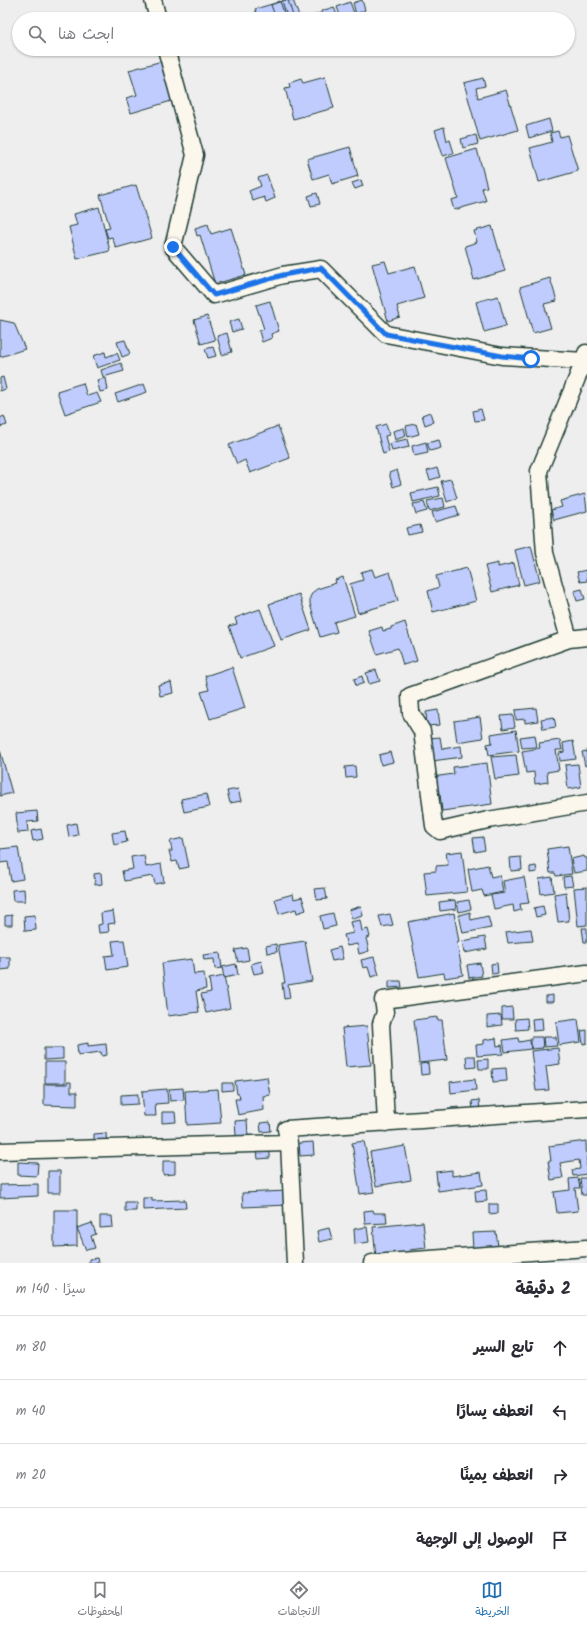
<!DOCTYPE html>
<html lang="ar">
<meta charset="utf-8">
<style>
:root{--surface:#fff;--page:#f7f7f7;--text:#2b2b33;--muted:#7c7c81;--line:#e1e1e2;--accent:#1f6fb2}
body{margin:0;font-family:Kalam,"Playpen Sans Arabic",sans-serif;background:var(--page);color:var(--text);direction:rtl}
.stop{position:absolute;width:12px;height:12px;margin:-9px;border:3px solid #1a73e8;border-radius:50%;background:#fff}
.stop.end{background:#1a73e8;border-color:#fff;box-shadow:0 1px 4px #0008}
.list{margin:0;padding:0;list-style:none}
h2{display:flex;justify-content:space-between;align-items:center;height:52px;margin:0;padding:0 16px;font-size:17px}
h2 small{font-size:13px;font-weight:400;color:var(--muted)}
.list li{display:grid;grid-template-columns:26px 1fr auto;gap:12px;align-items:center;box-sizing:border-box;height:64px;padding:0 16px;border-top:1px solid var(--line)}
.list b{display:block;font-size:15px;white-space:nowrap}
.list em{font-size:13px;font-style:normal;color:var(--muted)}
.icon{flex:none;width:22px;height:22px;fill:none;stroke:currentColor;stroke-width:2;stroke-linecap:round;stroke-linejoin:round}
.map{position:relative;flex:none;width:587px;height:1263px;overflow:hidden;direction:ltr}
.search{position:absolute;background:var(--surface);box-shadow:0 1px 3px #0004;left:12px;right:12px;top:12px;height:44px;display:flex;align-items:center;gap:10px;box-sizing:border-box;padding:0 14px;border-radius:22px;color:var(--muted);font-size:15px}
.sheet{height:308px;background:var(--surface)}
nav{display:flex;justify-content:space-around;align-items:center;box-sizing:border-box;height:56px;border-top:1px solid var(--line);background:var(--surface);font-size:11px;color:var(--muted)}
nav a{display:grid;justify-items:center;gap:2px}
nav .on{color:var(--accent)}
.map>svg:first-child{display:block}
</style>
<div class="map">
<svg width="587" height="1263" viewBox="0 0 587 1263">
<rect width="100%" height="100%" fill="#efeeef"/>
<filter id="ink" filterUnits="userSpaceOnUse"><feTurbulence type="fractalNoise" baseFrequency=".025" numOctaves="2"/><feDisplacementMap in="SourceGraphic" scale="8" xChannelSelector="R" yChannelSelector="G"/><feConvolveMatrix kernelMatrix="1 2 1 2 8 2 1 2 1" color-interpolation-filters="sRGB"/></filter>
<g filter="url(#ink)">
<!-- building -->
<path fill="#c0ccfd" stroke="#1f3d34" d="M285,0h8l7,19h-12l-6,-18z
M286,0h2l6,19h-36l-3,-10z
M362,0l3,10 -9,4 -3,-11z
M280,1l4,12 -9,3 -4,-11z
M350,2l4,11 -13,5 -4,-11z
M334,7l4,11 -14,1 -3,-8z
M320,13l2,6h-11l-1,-2z
M285,15l1,4h-10v-1z
M166,60l12,39 -47,14 -5,-15 11,-3 -8,-25z
M325,77l9,31 -41,11 -8,-31 5,-1 -1,-4 12,-4 2,4z
M483,78l2,8 -9,2 2,10 28,-8 12,40 -38,11 -16,-58z
M549,119l3,12 -23,7 -3,-12z
M444,127l3,14 3,-1 4,13 -11,3 -8,-26z
M558,131l2,6 7,-2 11,36 -39,11 -9,-34 22,-6 -2,-9z
M476,135l2,9 -15,4 -2,-9z
M350,147l8,29 -26,8 -3,-10 -16,5 -6,-20z
M477,149l10,38 -5,1 4,13 -32,9 -3,-10 7,-2 -12,-40z
M267,175l8,23 -9,4 -2,-5 -11,4 -4,-10 12,-5 -3,-8z
M361,180l2,6 -8,3 -3,-6z
M136,185l16,53 -36,10 -4,-11 -4,1 -3,-9 5,-1 -10,-33z
M317,193l3,11 -9,2 -3,-10z
M99,207l11,44 -33,8 -8,-32 8,-2 -3,-11z
M208,224l3,10 20,-6 15,47 -31,9 -15,-49 -3,1 -2,-8z
M492,226l13,45 -31,9 -9,-34 12,-4 -3,-11z
M385,261l4,12 26,-7 9,32 -27,8 3,11 -12,4 -16,-57z
M550,278l7,23 -13,3 7,24 -18,5 -13,-46z
M498,296l8,30 -22,6 -8,-30z
M270,301l9,30 -8,3 1,4 -10,4 -3,-11 5,-2 -8,-24z
M207,316l8,24 -14,4 -7,-24z
M239,319l3,10 -10,3 -3,-10z
M0,320l14,3 11,26 -25,8z
M227,333l5,19 -10,3 -5,-19z
M125,340l5,14 -8,3 -5,-15z
M213,347l3,9 -8,2 -3,-9z
M105,352l1,5 11,-4 3,7 -23,8 -4,-12z
M121,363l3,8 -21,6 -2,-7z
M3,377l3,12 -6,2v-13z
M106,378l2,12 -8,2 -3,-12z
M83,383l4,13 10,-3 4,9 -36,12 -8,-23z
M144,384l3,8 -29,10 -3,-8z
M481,409l3,11 -9,1 -2,-10z
M430,412l3,10 -8,3 -3,-10z
M4,416l3,9 -7,2v-9z
M386,424l3,11 -4,1 4,16 -6,2 -7,-27z
M416,424l3,10 -11,3 -2,-11z
M278,426l12,32 -40,15 -5,-13 -8,4 -8,-19z
M404,428l2,8 -11,4 -2,-9z
M407,439l2,8 -17,4 -2,-8z
M439,440l2,8 -11,3 -3,-8z
M426,442l2,11 -14,3 -2,-10z
M437,468l3,9 -10,3 -3,-9z
M397,470l4,14 -8,3 -4,-14z
M451,479l6,19 -10,4 -6,-21z
M438,487l2,9 -27,6 -2,-9z
M585,494l2,17 -33,9 -3,-10 11,-3 -2,-6z
M443,498l2,9 -16,4 -2,-10z
M424,502l3,9 -11,3 -3,-10z
M456,506l3,9 -24,7 -3,-10z
M420,525l2,7 -14,3 -2,-7z
M531,546l9,35 -16,4 -9,-35z
M498,563v4l16,-4 5,22 -27,7 -7,-26z
M467,568l9,33 -43,11 -5,-21 11,-4 -3,-11z
M372,569l3,8 15,-5 8,29 -40,12 -8,-29 13,-4 -2,-8z
M587,570v11l-7,1 -3,-10z
M343,577l12,39 -21,6 3,10 -17,5 -10,-33v-7l3,-5 4,-3 19,-6 -1,-3z
M582,589l3,10 -8,2 -3,-10z
M299,594l12,36 -30,10 -12,-36z
M260,609l14,37 -34,12 -11,-32 8,-2 -2,-6z
M405,622l12,39 -14,4 -5,-17 -21,6 -8,-23 13,-4 1,4 8,-2v-2z
M232,667l13,41 -35,11 -9,-27 8,-2 -4,-14z
M376,670l4,11 -11,3 -3,-11z
M362,676l2,7 -8,3 -2,-7z
M171,682l2,11 -13,3 -2,-11z
M536,708l2,13 -13,2v-4l-9,1 -1,-10z
M438,710l2,15 -13,1 -1,-14z
M513,715l2,12 -12,2 -2,-13z
M480,717l3,21 -26,4 -3,-21z
M554,717l2,10 -13,2 -2,-10z
M516,730l3,21 -30,4 -2,-11 5,-1 -1,-9z
M535,735l2,12 -15,1 -2,-11z
M440,737l2,12 19,-3 1,11 -30,4 -3,-23z
M560,740l2,10h-6l3,20 -12,2 1,10 -13,2 -1,-12 -8,1 -4,-22 18,-3 -1,-5z
M573,741l3,18 -16,2 -1,-8 5,-1 -1,-9z
M0,750l12,43 -12,3z
M587,751v14l-2,1 -3,-14z
M390,752l3,10 -12,3 -2,-10z
M516,755l3,21 -24,3 -4,-22z
M487,763l5,41 -50,7 -2,-17 -5,1 -3,-18 22,-3 -1,-7z
M578,764l3,23 -13,2 -3,-24z
M355,766l1,11 -10,1 -1,-11z
M238,789l3,12 -11,2 -3,-12z
M206,794l3,13 -25,5 -3,-13z
M37,811l1,10 -11,1 1,10 -10,1 -2,-20z
M76,823l2,12 -9,2 -2,-12z
M41,829l2,10 -10,2 -2,-10z
M125,831l2,11 -13,3 -2,-12z
M483,837l2,13 -10,2 -2,-14z
M183,838l6,29 -10,2 -2,-8 -5,1 -3,-11h3l-2,-10z
M568,846l4,28 -16,2 -1,-3h-5l-3,-24z
M18,847l5,32 -12,2 -3,-19 -8,1v-14z
M462,851l5,41 -40,4 -3,-24 12,-1v-5l12,-1 -2,-12z
M144,855l2,12 15,-3 3,18 -9,2 -2,-8 -29,5 -2,-10 11,-2 -2,-12z
M584,856l1,2h2v13l-13,2 -3,-14z
M521,857l1,13 -11,1 -1,-13z
M488,865l3,12 9,-2 3,17 -19,4 -2,-6 -10,2 -4,-23z
M536,866l1,6 -7,1v-6z
M101,873l1,11 -7,1 -1,-11z
M571,876l2,10 -9,1 -1,-10z
M524,877l5,26 -9,1 1,6 -7,2 -1,-7 -19,4 -3,-14 14,-2 -2,-12z
M552,877l2,15 -13,2 -2,-15z
M587,887v38l-9,1 -4,-38z
M325,888l2,11 -10,1 -2,-11z
M24,889l1,12h-12l-1,-11z
M566,892l3,29 -11,1 -4,-28z
M293,894l1,5 8,-2 4,13 -9,3 -1,-4 -17,5 -4,-15z
M455,900l1,9 -16,2 -1,-9z
M469,900l2,9 -12,3 -2,-10z
M361,906l2,10 -11,3 -3,-9z
M543,906l2,9 -9,2 -2,-9z
M113,911l2,12 -7,1 1,8 -10,1 -1,-8 4,-1 -1,-11z
M470,912l1,8 17,-4 3,12 -28,5 -4,-18z
M333,913l3,13 -13,3 -3,-13z
M454,913l5,29 -2,1 6,32 -18,3 -1,-5 -25,4 -11,-55z
M390,914l3,11 -11,2 -3,-11z
M12,915v10h-7v-9z
M35,915l1,15 -11,1 -1,-15z
M360,920l2,11 6,-2 2,8 -4,1 3,13 -10,3 -2,-10 -10,2 -3,-11 9,-2 -3,-11z
M582,928h5v14h-3z
M531,929l2,12 -25,2 -2,-11z
M485,937l2,12 -23,4 -2,-12z
M124,940l4,27 -21,3 -2,-14 9,-1 -2,-14z
M305,941l7,40 -24,4 2,13 -6,1 -2,-16h3l-7,-38z
M276,944l1,8 -10,1 -1,-7z
M340,947l3,12 -11,2 -3,-11z
M247,948l2,12 -11,2 -3,-12z
M220,953l2,15 -7,1 -1,-10 -10,1 -1,-5z
M0,957h10v12l-10,1z
M374,957l5,18 -8,2 -3,-10 -5,1 -2,-8z
M192,959l2,15 10,-1 2,16 -10,2 3,21 -31,4 -6,-53z
M261,961l3,11 -10,2 -3,-10z
M480,963l2,13 -13,2 -2,-13z
M497,963l1,10 -6,1 -1,-10z
M236,964l2,11 -14,3 -2,-11z
M224,976l6,32 -24,5 -5,-19 10,-2 -2,-13z
M389,981h12l1,6 -13,1z
M553,995v7h-7v-6z
M512,1007l1,12h-11v-11z
M501,1015l1,10 -15,2v-11z
M437,1017v3h5l5,40 -28,3 -5,-43z
M527,1018l1,11 -12,1 -1,-11z
M542,1018l1,12 -10,1 -1,-12z
M578,1019l3,23 -22,3 -3,-23z
M367,1026l4,39 -25,2 -4,-39z
M587,1030v13l-4,1 -2,-13z
M531,1037h11l1,11 -12,1z
M543,1037h13l1,9 -13,1z
M496,1038l1,8 5,-1 1,9 -26,2 -1,-11 8,-1v-4z
M518,1038l1,4 11,-2 1,9 -26,3 -2,-12z
M88,1043v3l18,-2 1,11 -5,1 -1,-4 -23,3 -1,-10z
M44,1048h19v11l-19,1z
M558,1048l2,16 -14,2 3,24 -13,1 -5,-40z
M466,1056h9l1,11 -9,1z
M488,1059v10h-9l-1,-9z
M45,1062h20v21h-20z
M428,1063l1,11 -8,1 -1,-11z
M506,1068l1,13 -14,1 -1,-13z
M267,1077l3,18 -7,1 1,14 -26,5 -3,-16h5l-1,-5h-2l-2,-13z
M475,1079l1,11 -25,3 -1,-11z
M67,1082h4v10h6v14l-33,-1v-21h23z
M222,1083h11v7l-11,1z
M183,1088l1,12 -14,1 -1,-12z
M167,1089l1,14 -13,1 1,12h-12l-2,-25z
M218,1089l3,34 -34,2 -2,-34z
M138,1094v10l-17,1v-10z
M479,1100l1,10h-7l-1,-9z
M459,1107v7l-11,1v-7z
M162,1112h13l1,10 -14,1z
M247,1120l1,15 -12,1 -1,-15z
M270,1122l1,9 -10,1 -1,-9z
M106,1133l1,12h-13v-11z
M364,1141l10,51 -14,2 -8,-51z
M586,1141l1,33 -14,2 -1,-6 8,-1 -1,-9 -19,3 3,15 -12,2 -3,-19h3l-2,-15z
M313,1142l1,13 -14,1 -1,-13z
M405,1146l6,34 -35,6 -6,-34z
M270,1150v8l-12,1 -1,-8z
M163,1161h12v13l-12,1z
M18,1162l20,1 -1,13 -19,-1z
M452,1170v6l29,-4 2,13 -45,6 -2,-19z
M48,1171h12v22h-12z
M578,1178l2,10h-5l3,23 -21,2 -3,-21 16,-2 -1,-11z
M580,1178h7v17h-5z
M38,1184v12l-38,2v-13z
M486,1190l1,11 -11,1 -1,-11z
M287,1191l1,14 -45,2 -1,-14z
M143,1198h9v3l33,-1 1,8 -43,2z
M125,1202h11v9h-11z
M489,1204h9v9l-9,1z
M54,1210h23v36l-23,1z
M373,1210l1,3h12l1,10 -22,1 -1,-13z
M100,1216h12l1,11 -13,1z
M423,1222l3,26 -17,2 1,4 -34,4 -3,-31z
M92,1223l4,11 -5,2 4,12 -9,2 -9,-22z
M367,1227l2,15 -14,2 -1,-15z
M329,1228l3,11 -13,3 -2,-11z
M496,1232l2,14 -25,3 -1,-16z
M97,1258l1,5h-9v-4z"/>
<g fill="none" stroke-linecap="round" stroke-linejoin="round">
<defs>
<path id="street" d="M153,0l5,19
M166,49l29,106 -22,92 41,48 69,-20 38,-6 65,65 116,22 82,5 2,-8
M584,361l-45,110 6,82 24,86 -159,57 1,17 11,18 12,95 6,5 48,-11 99,-17
M569,639l18,-2
M386,1123l-5,-99 4,-12 -2,-12 204,-27
M289,1143l6,120
M0,1151l289,-8 -3,-14 301,-20
M372,1263l215,-15"/>
</defs>
<!-- street casing -->
<use href="#street" stroke="#1f3d34" stroke-width="19"/>
<!-- street -->
<use href="#street" stroke="#fbf7ec" stroke-width="16"/>
</g>
</g>
<g fill="none" stroke-linecap="round" stroke-linejoin="round" filter="url(#ink)">
<!-- route -->
<path stroke="#1a73e8" stroke-width="5" d="M173,247l41,48 69,-20 38,-7 65,66 116,22 29,3"/>
</g>
</svg>
<div class="stop" style="left:531px;top:359px"></div>
<div class="stop end" style="left:173px;top:247px"></div>
<div class="search"><svg class="icon" aria-label="search" viewBox="0 0 24 24"><circle cx="10" cy="10" r="6"/><path d="M15 15l6 6"/></svg>ابحث هنا</div>
</div>
<section class="sheet">
<h2>2 دقيقة<small>سيرًا · 140 m</small></h2>
<ul class="list">
<li><svg class="icon" aria-label="ahead" viewBox="0 0 24 24"><path d="M12 20V5M6 11l6-6 6 6"/></svg><div><b>تابع السير</b></div><em>80 m</em></li>
<li><svg class="icon" aria-label="left" viewBox="0 0 24 24"><path d="M17 20v-9H6M10 6l-5 5 5 5"/></svg><div><b>انعطف يسارًا</b></div><em>40 m</em></li>
<li><svg class="icon" aria-label="right" viewBox="0 0 24 24"><path d="M7 20v-9h11M14 6l5 5-5 5"/></svg><div><b>انعطف يمينًا</b></div><em>20 m</em></li>
<li><svg class="icon" aria-label="arrive" viewBox="0 0 24 24"><path d="M6 21V4h12l-3 4 3 4H6"/></svg><div><b>الوصول إلى الوجهة</b></div></li>
</ul>
</section>
<nav>
<a class="on"><svg class="icon" aria-label="map" viewBox="0 0 24 24"><path d="M3 6l6-2 6 2 6-2v14l-6 2-6-2-6 2zM9 4v14M15 6v14"/></svg>الخريطة</a>
<a><svg class="icon" aria-label="directions" viewBox="0 0 24 24"><path d="M12 3l9 9-9 9-9-9zM9 14v-3h6M13 9l2 2-2 2"/></svg>الاتجاهات</a>
<a><svg class="icon" aria-label="saved" viewBox="0 0 24 24"><path d="M7 4h10v16l-5-4-5 4z"/></svg>المحفوظات</a>
</nav>
